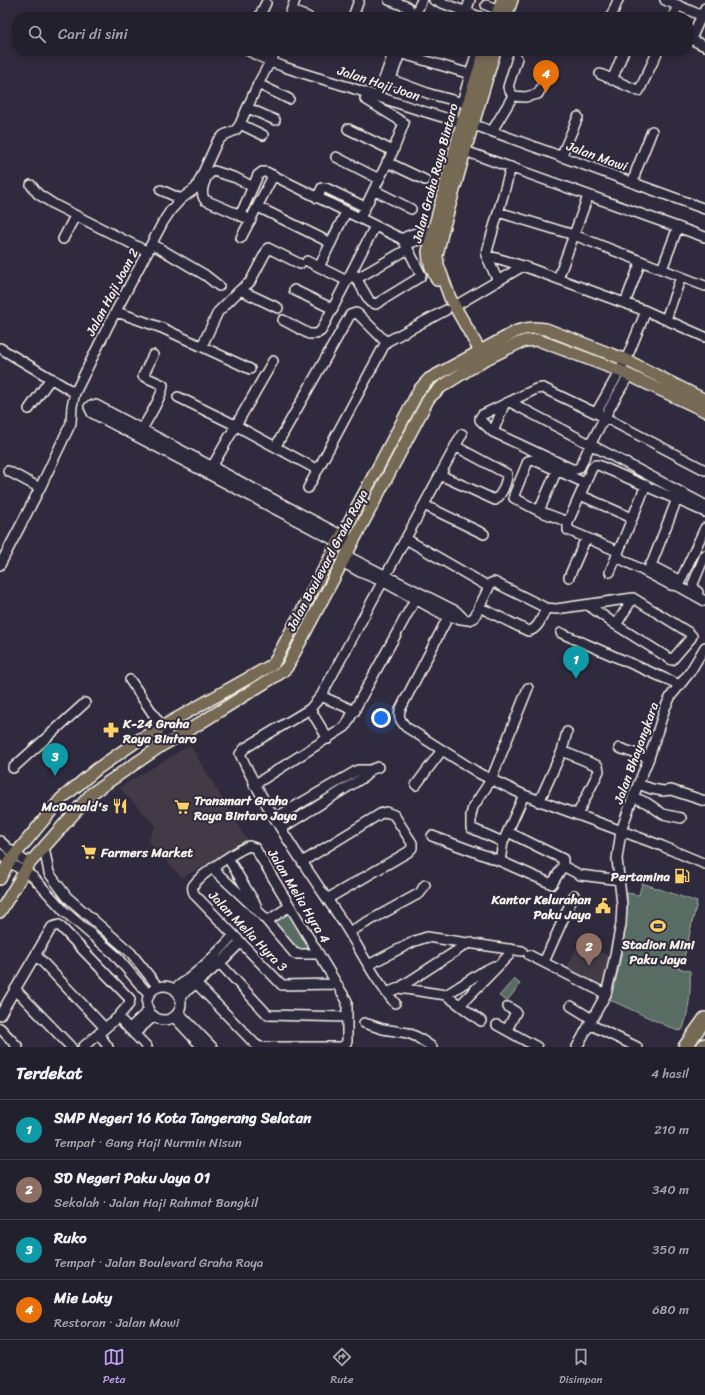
<!DOCTYPE html>
<html lang="id">
<meta charset="utf-8">
<style>
:root{--surface:#23202e;--page:#2f2d3a;--text:#f1f3f6;--muted:#a3a3aa;--line:#403e4a;--accent:#bca0f2}
body{margin:0;font-family:Sriracha,sans-serif;background:var(--page);color:var(--text)}
.you{position:absolute;left:381px;top:718px;width:14px;height:14px;margin:-10px;border:3px solid #fff;border-radius:50%;background:#1a73e8;box-shadow:0 0 0 6px #1a73e833}
.badge{display:grid;place-items:center;width:26px;height:26px;border-radius:50%;background:var(--accent);color:#fff;font-size:13px;font-weight:700}
.pin{position:absolute;translate:-50% -33px;filter:drop-shadow(0 1px 2px #0008)}
.pin::after{content:'';position:absolute;top:21px;width:14px;height:12px;background:inherit;clip-path:polygon(0 0,100% 0,50% 100%)}
.list{margin:0;padding:0;list-style:none}
h2{display:flex;justify-content:space-between;align-items:center;height:52px;margin:0;padding:0 16px;font-size:17px}
h2 small{font-size:13px;font-weight:400;color:var(--muted)}
.list li{display:grid;grid-template-columns:26px 1fr auto;gap:12px;align-items:center;box-sizing:border-box;height:60px;padding:0 16px;border-top:1px solid var(--line)}
.list b{display:block;font-size:15px;white-space:nowrap}
.list p{margin:0;font-size:13px;white-space:nowrap;color:var(--muted)}
.list em{font-size:13px;font-style:normal;color:var(--muted)}
.icon{flex:none;width:22px;height:22px;fill:none;stroke:currentColor;stroke-width:2;stroke-linecap:round;stroke-linejoin:round}
.map{position:relative;flex:none;width:705px;height:1047px;overflow:hidden}
.search{position:absolute;background:var(--surface);box-shadow:0 2px 10px #0003;left:12px;right:12px;top:12px;height:44px;display:flex;align-items:center;gap:10px;box-sizing:border-box;padding:0 14px;border-radius:16px;color:var(--muted);font-size:15px}
.sheet{height:292px;background:var(--surface)}
nav{display:flex;justify-content:space-around;align-items:center;box-sizing:border-box;height:56px;border-top:1px solid var(--line);background:var(--surface);font-size:11px;color:var(--muted)}
nav a{display:grid;justify-items:center;gap:2px}
nav .on{color:var(--accent)}
.map>svg:first-child{display:block}
</style>
<div class="map">
<svg width="705" height="1047" viewBox="0 0 705 1047">
<rect width="100%" height="100%" fill="#2f2a3d"/>
<filter id="ink" filterUnits="userSpaceOnUse"><feTurbulence type="fractalNoise" baseFrequency=".025" numOctaves="2"/><feDisplacementMap in="SourceGraphic" scale="8" xChannelSelector="R" yChannelSelector="G"/><feConvolveMatrix kernelMatrix="1 2 1 2 8 2 1 2 1" color-interpolation-filters="sRGB"/></filter>
<g filter="url(#ink)">
<!-- built -->
<path fill="#433a47" d="M190,745l57,95 -65,38 -34,-37 8,-16 -37,-37z
M578,945l34,11 -8,32 -39,-16z"/>
<!-- green -->
<path fill="#596c64" stroke="#a6aea6" d="M642,883l55,19 -14,60 -4,-1 -1,7 12,3c1,21 -1,39 -7,58l-5,2 -70,-32c13,-20 19,-81 19,-106l12,2z
M288,908l24,43 -16,1 -26,-30z
M514,979l6,5 -13,17 -8,-5z"/>
<g fill="none" stroke-linecap="round" stroke-linejoin="round">
<defs>
<path id="minor" d="M389,0l19,7 1,2 -3,8
M434,0l46,17
M665,0l40,17
M486,5l18,7
M292,11l16,6
M466,12l4,-12
M259,17l7,-14
M289,17l6,-17
M353,17l6,-17
M415,17l4,-11 3,-6
M611,17l7,-17
M673,17l5,-12
M688,38l17,8
M691,39l14,-31
M249,51c32,18 68,26 103,37 42,14 84,29 128,39l225,82
M470,74l-67,-20 -4,2 -7,20v3l3,2 35,13 30,8 3,-3 14,-48
M600,74l39,17 19,-40
M612,80l12,-29
M258,84l31,15
M378,96l16,-45
M513,96l12,1 13,-3 11,-21
M248,108l27,12
M240,124l23,11
M348,129l45,22
M492,131l21,-35 -5,-9 9,-29
M465,151l240,86
M336,157l43,22
M561,157l17,-40
M387,162l38,18
M633,183l3,-12 16,-40
M31,185l7,9 17,11 93,47
M161,190l20,9
M374,190l37,19
M317,198l5,-10h4l39,19
M258,207l73,36
M498,212l76,23 131,51
M240,216l18,-41 4,-3h4l136,67 4,6 15,30 -1,2 -44,27 -6,-2 -18,-31
M360,218l33,-67 11,-28 -39,-24
M251,220l-46,-20c-6,-7 0,-26 9,-29l22,7 17,9
M241,238l32,-62
M63,239l12,-23
M402,239c10,-6 25,-10 37,-6
M152,244l53,31 14,11
M406,245c10,-5 21,-8 32,-5
M486,255l37,11 123,45 59,26
M307,261l40,20
M319,267l27,-55
M662,269l16,-42
M356,279l52,-30
M558,279l30,-83
M498,281l-12,-26 25,-88
M240,290l38,18
M294,290l39,19
M625,303l16,-42
M455,306l68,-40
M117,312l45,16 88,41
M666,319l15,-42
M283,320l26,14h7l5,-3 54,-105
M202,346l16,-34 22,-22 10,-8 18,-34 32,16
M0,348l75,45
M629,375c-18,30 -35,60 -49,92l-3,2h-5l-79,-37 -13,-12v-2l2,-3 54,-26 7,-1 61,29 101,53
M178,397l57,28 83,45
M510,402l195,103
M29,409l22,-31
M596,413l30,-53 20,-49
M493,432l11,-27
M139,434c6,-10 24,-38 24,-49l-20,-9 10,-21
M276,446l74,-131 6,-2 2,1 28,28
M8,471l32,17
M209,472l64,-111
M440,475l55,25c7,-5 12,-18 12,-26l-52,-28
M308,488l78,-146 60,-32
M580,495l52,23
M424,505l60,29
M539,511l18,-41
M705,512l-107,-47h-3l-3,3 -24,54v8l47,20 6,9 50,26 7,1 27,15
M568,522l-29,-11 -25,-13v-3l14,-34 6,-1 51,23
M406,539l83,48
M349,548l-257,-135 -3,-6 2,-2h5l256,136
M345,555l111,56 8,8
M342,562l18,10 22,9 66,36 20,3 6,-2 15,-31 2,-4 3,-1 52,26 10,1 77,-11 55,34 4,4 -1,2 -19,22 -2,-1 -54,-34 -28,-20
M0,565l40,-77 31,-65 1,-17 3,-13 32,-65 56,-106 8,-12 10,-11 15,-11 21,-46 7,-7 12,-5 4,-6 18,-40 18,-33
M650,565l25,13 4,6
M610,572l36,-87
M648,573l29,-74
M569,577l17,-39
M678,586l27,-58
M698,592l-4,-3 -1,-5 12,-29
M479,607l49,24c10,-1 14,-14 18,-23
M448,617l-48,93c-2,8 1,11 6,17l74,47 44,21 138,51 43,18
M616,625l17,-27
M561,633l119,52
M130,680l41,60
M321,696l34,15
M310,709l18,30
M619,748l30,10
M562,751l36,15 1,5 -22,44
M13,768l72,-65
M638,784l14,5 11,2 8,-1 34,11
M254,785l91,-58 71,-129
M416,785l26,-35
M633,797l14,6 16,11 18,4
M539,802l23,-51 5,-19
M275,818l83,-48h12l8,-3
M282,828l82,-51 6,-7
M432,836l68,25 52,23 11,-18v-7l-55,-27
M0,841l10,9 19,14
M503,842l-32,-14v-13l2,-8 18,-27 37,-92
M44,847l5,26 18,24 64,56 27,34
M0,854l9,8 24,15 31,34 50,43 35,41
M228,858l28,47
M500,861l3,-19 21,-47
M302,862l78,-48 6,-2 8,3 18,28v5l-4,4 -81,47
M563,866l17,9 40,5
M212,868l50,47 33,39h24
M267,921l23,-15
M349,932l71,-39 5,-8
M36,955l68,72
M529,955l77,39
M214,957l54,58 79,2
M544,962l30,-67
M368,965l47,-24 12,-4 95,14
M191,978l64,66 5,3h81l4,-2 2,-4v-40l-92,-153 -6,-2c-11,4 -50,29 -56,40 -1,3 0,6 2,9l87,90 54,-1
M147 1003a17 17 0 1 1 34 0a17 17 0 1 1-34 0Z
M399,988l47,7 35,26
M15,989l56,58
M174,989c23,-15 42,-34 60,-54
M386,993l13,-5 71,-46
M446,995l36,-23 12,-6
M180,996c22,-16 42,-34 61,-54
M395,1003c-21,-24 -34,-52 -51,-79 -37,-55 -76,-110 -104,-170l5,-6 65,-39 11,-13 141,-262
M460,1005l49,-50 1,-6
M571,1006l21,13
M178,1012l34,35
M0,1015l52,-88 7,-2 71,74 -1,5 -11,13 -35,30
M118,1017l29,30
M174,1017l28,30
M364,1023l19,6 25,4 9,4 15,10
M589,1024l48,23
M497,1025l40,22
M0,1028l18,19
M129,1029l20,-19
M507,1030l9,-18 -8,-5
M99,1034l9,13
M134,1034l20,-18
M577,1047l29,-53 6,-24 9,-46 1,-19 -5,-46 4,-28 12,-34 16,-39 16,-50 6,-12 19,-24 15,-25"/>
<path id="major" d="M496,17l6,-17
M506,17l6,-17
M437,280c-5,-10 -9,-17 -9,-29l34,-128 23,-72
M480,351l-30,-53 -12,-33 -1,-9 5,-23 23,-82 30,-100
M0,879l9,-17 52,-63 36,-30 43,-30 130,-73 4,-3 145,-273 10,-11 88,-48c10,-4 19,-3 29,-2l80,31 79,40
M0,912l29,-48 63,-71 69,-47 25,-14 96,-60 5,-5 142,-269 12,-11 41,-26 35,-17 8,-3 13,-1 82,31 85,40"/>
<path id="highway" d="M685,1047l20,-28
M703,1047l2,-2"/>
</defs>
<!-- minor casing -->
<use href="#minor" stroke="#f4f1e8" stroke-width="12"/>
<!-- major casing -->
<use href="#major" stroke="#f4f1e8" stroke-width="14"/>
<!-- highway casing -->
<use href="#highway" stroke="#f4f1e8" stroke-width="16"/>
<!-- minor -->
<use href="#minor" stroke="#2f2a3d" stroke-width="9"/>
<!-- major -->
<use href="#major" stroke="#766a54" stroke-width="11"/>
<!-- highway -->
<use href="#highway" stroke="#766a54" stroke-width="13"/>
</g>
</g>
<!-- icons -->
<defs>
<symbol id="pharmacy-bare" viewBox="-9 -9 18 18"><path d="M-2-6h4v4h4v4h-4v4h-4v-4h-4v-4h4Z" fill="#ffd166" stroke="#2f2a3d" stroke-width="2.5" paint-order="stroke"/></symbol>
<symbol id="restaurant-bare" viewBox="-9 -9 18 18"><path d="M-5-6h1v4h1v-4h1v4h1v-4h1v5L-1.5 .5V6h-2V.5L-5-1ZM5-6V6H3V1.5H1.5Q1.5-4 5-6Z" fill="#ffd166" stroke="#2f2a3d" stroke-width="2.5" paint-order="stroke"/></symbol>
<symbol id="supermarket-bare" viewBox="-9 -9 18 18"><path d="M-6-5.5h2.5l.6 2H6L4.5 2H-2.5L-4.4-4H-6ZM-1.5 3.2a1.3 1.3 0 1 0 .1 0ZM3 3.2a1.3 1.3 0 1 0 .1 0Z" fill="#ffd166" stroke="#2f2a3d" stroke-width="2.5" paint-order="stroke"/></symbol>
<symbol id="fuel-bare" viewBox="-9 -9 18 18"><path d="M-5.5-6h7V0h2V4h1.3V-2.5L3-4.5l.8-.8L6-3V5H2.5V1h-1V6h-7ZM-4.2-4.7v3.2H.2V-4.7Z" fill="#ffd166" stroke="#2f2a3d" stroke-width="2.5" paint-order="stroke"/></symbol>
<symbol id="civic-bare" viewBox="-9 -9 18 18"><path d="M-.6-6.5H3V-4.5H.6V-3L4-1V1h2V6H-6V1h2V-1L-.6-3ZM-1.2 2.5V6h2.4V2.5Z" fill="#ffd166" stroke="#2f2a3d" stroke-width="2.5" paint-order="stroke"/></symbol>
<symbol id="stadium-bare" viewBox="-9 -9 18 18"><path d="M0-5a6.5 5 0 1 0 0 10a6.5 5 0 1 0 0-10ZM-3.5-1.8h7v3.6h-7Z" fill="#ffd166" stroke="#2f2a3d" stroke-width="2.5" paint-order="stroke"/></symbol>
</defs>
<g fill-rule="evenodd">
<use href="#pharmacy-bare" x="100" y="719" width="22" height="22"/>
<use href="#restaurant-bare" x="109" y="795" width="22" height="22"/>
<use href="#supermarket-bare" x="171" y="796" width="22" height="22"/>
<use href="#supermarket-bare" x="78" y="841" width="22" height="22"/>
<use href="#fuel-bare" x="671" y="865" width="22" height="22"/>
<use href="#civic-bare" x="592" y="895" width="22" height="22"/>
<use href="#stadium-bare" x="647" y="915" width="22" height="22"/>
</g>
<g text-anchor="middle" dominant-baseline="central" stroke-width="4" stroke-linejoin="round" paint-order="stroke">
<!-- street labels -->
<g font-size="13" fill="#f4f1e8" stroke="#2f2a3d">
<text transform="translate(379 83) rotate(18)">Jalan Haji Joan</text>
<text transform="translate(597 156) rotate(20)">Jalan Mawi</text>
<text transform="translate(435 173) rotate(-75)">Jalan Graha Raya Bintaro</text>
<text transform="translate(112 292) rotate(-62)">Jalan Haji Joan 2</text>
<text transform="translate(327 560) rotate(-62)">Jalan Boulevard Graha Raya</text>
<text transform="translate(636 753) rotate(-70)">Jalan Bhayangkara</text>
<text transform="translate(299 896) rotate(59)">Jalan Melia Hyra 4</text>
<text transform="translate(248 931) rotate(46)">Jalan Melia Hyra 3</text>
</g>
<!-- poi labels -->
<g font-size="13" font-weight="bold" fill="#f4f1e8" stroke="#2f2a3d" text-anchor="start">
<text x="123" y="723">K-24 Graha<tspan x="123" dy="15">Raya Bintaro</tspan></text>
<text x="194" y="800">Transmart Graha<tspan x="194" dy="15">Raya Bintaro Jaya</tspan></text>
<text x="108" y="806" text-anchor="end">McDonald's</text>
<text x="101" y="852">Farmers Market</text>
<text x="670" y="876" text-anchor="end">Pertamina</text>
<text x="591" y="899" text-anchor="end">Kantor Kelurahan<tspan x="591" dy="15">Paku Jaya</tspan></text>
<text x="658" y="944" text-anchor="middle">Stadion Mini<tspan x="658" dy="15">Paku Jaya</tspan></text>
</g>
</g>
</svg>
<div class="you"></div>
<div class="pin badge" style="left:576px;top:679px;background:#0f9aa8">1</div>
<div class="pin badge" style="left:589px;top:966px;background:#8d6e63">2</div>
<div class="pin badge" style="left:55px;top:776px;background:#0f9aa8">3</div>
<div class="pin badge" style="left:546px;top:93px;background:#e8710a">4</div>
<div class="search"><svg class="icon" aria-label="search" viewBox="0 0 24 24"><circle cx="10" cy="10" r="6"/><path d="M15 15l6 6"/></svg>Cari di sini</div>
</div>
<section class="sheet">
<h2>Terdekat<small>4 hasil</small></h2>
<ul class="list">
<li><span class="badge" style="background:#0f9aa8">1</span><div><b>SMP Negeri 16 Kota Tangerang Selatan</b><p>Tempat · Gang Haji Nurmin Nisun</p></div><em>210 m</em></li>
<li><span class="badge" style="background:#8d6e63">2</span><div><b>SD Negeri Paku Jaya 01</b><p>Sekolah · Jalan Haji Rahmat Bangkil</p></div><em>340 m</em></li>
<li><span class="badge" style="background:#0f9aa8">3</span><div><b>Ruko</b><p>Tempat · Jalan Boulevard Graha Raya</p></div><em>350 m</em></li>
<li><span class="badge" style="background:#e8710a">4</span><div><b>Mie Loky</b><p>Restoran · Jalan Mawi</p></div><em>680 m</em></li>
</ul>
</section>
<nav>
<a class="on"><svg class="icon" aria-label="map" viewBox="0 0 24 24"><path d="M3 6l6-2 6 2 6-2v14l-6 2-6-2-6 2zM9 4v14M15 6v14"/></svg>Peta</a>
<a><svg class="icon" aria-label="directions" viewBox="0 0 24 24"><path d="M12 3l9 9-9 9-9-9zM9 14v-3h6M13 9l2 2-2 2"/></svg>Rute</a>
<a><svg class="icon" aria-label="saved" viewBox="0 0 24 24"><path d="M7 4h10v16l-5-4-5 4z"/></svg>Disimpan</a>
</nav>
